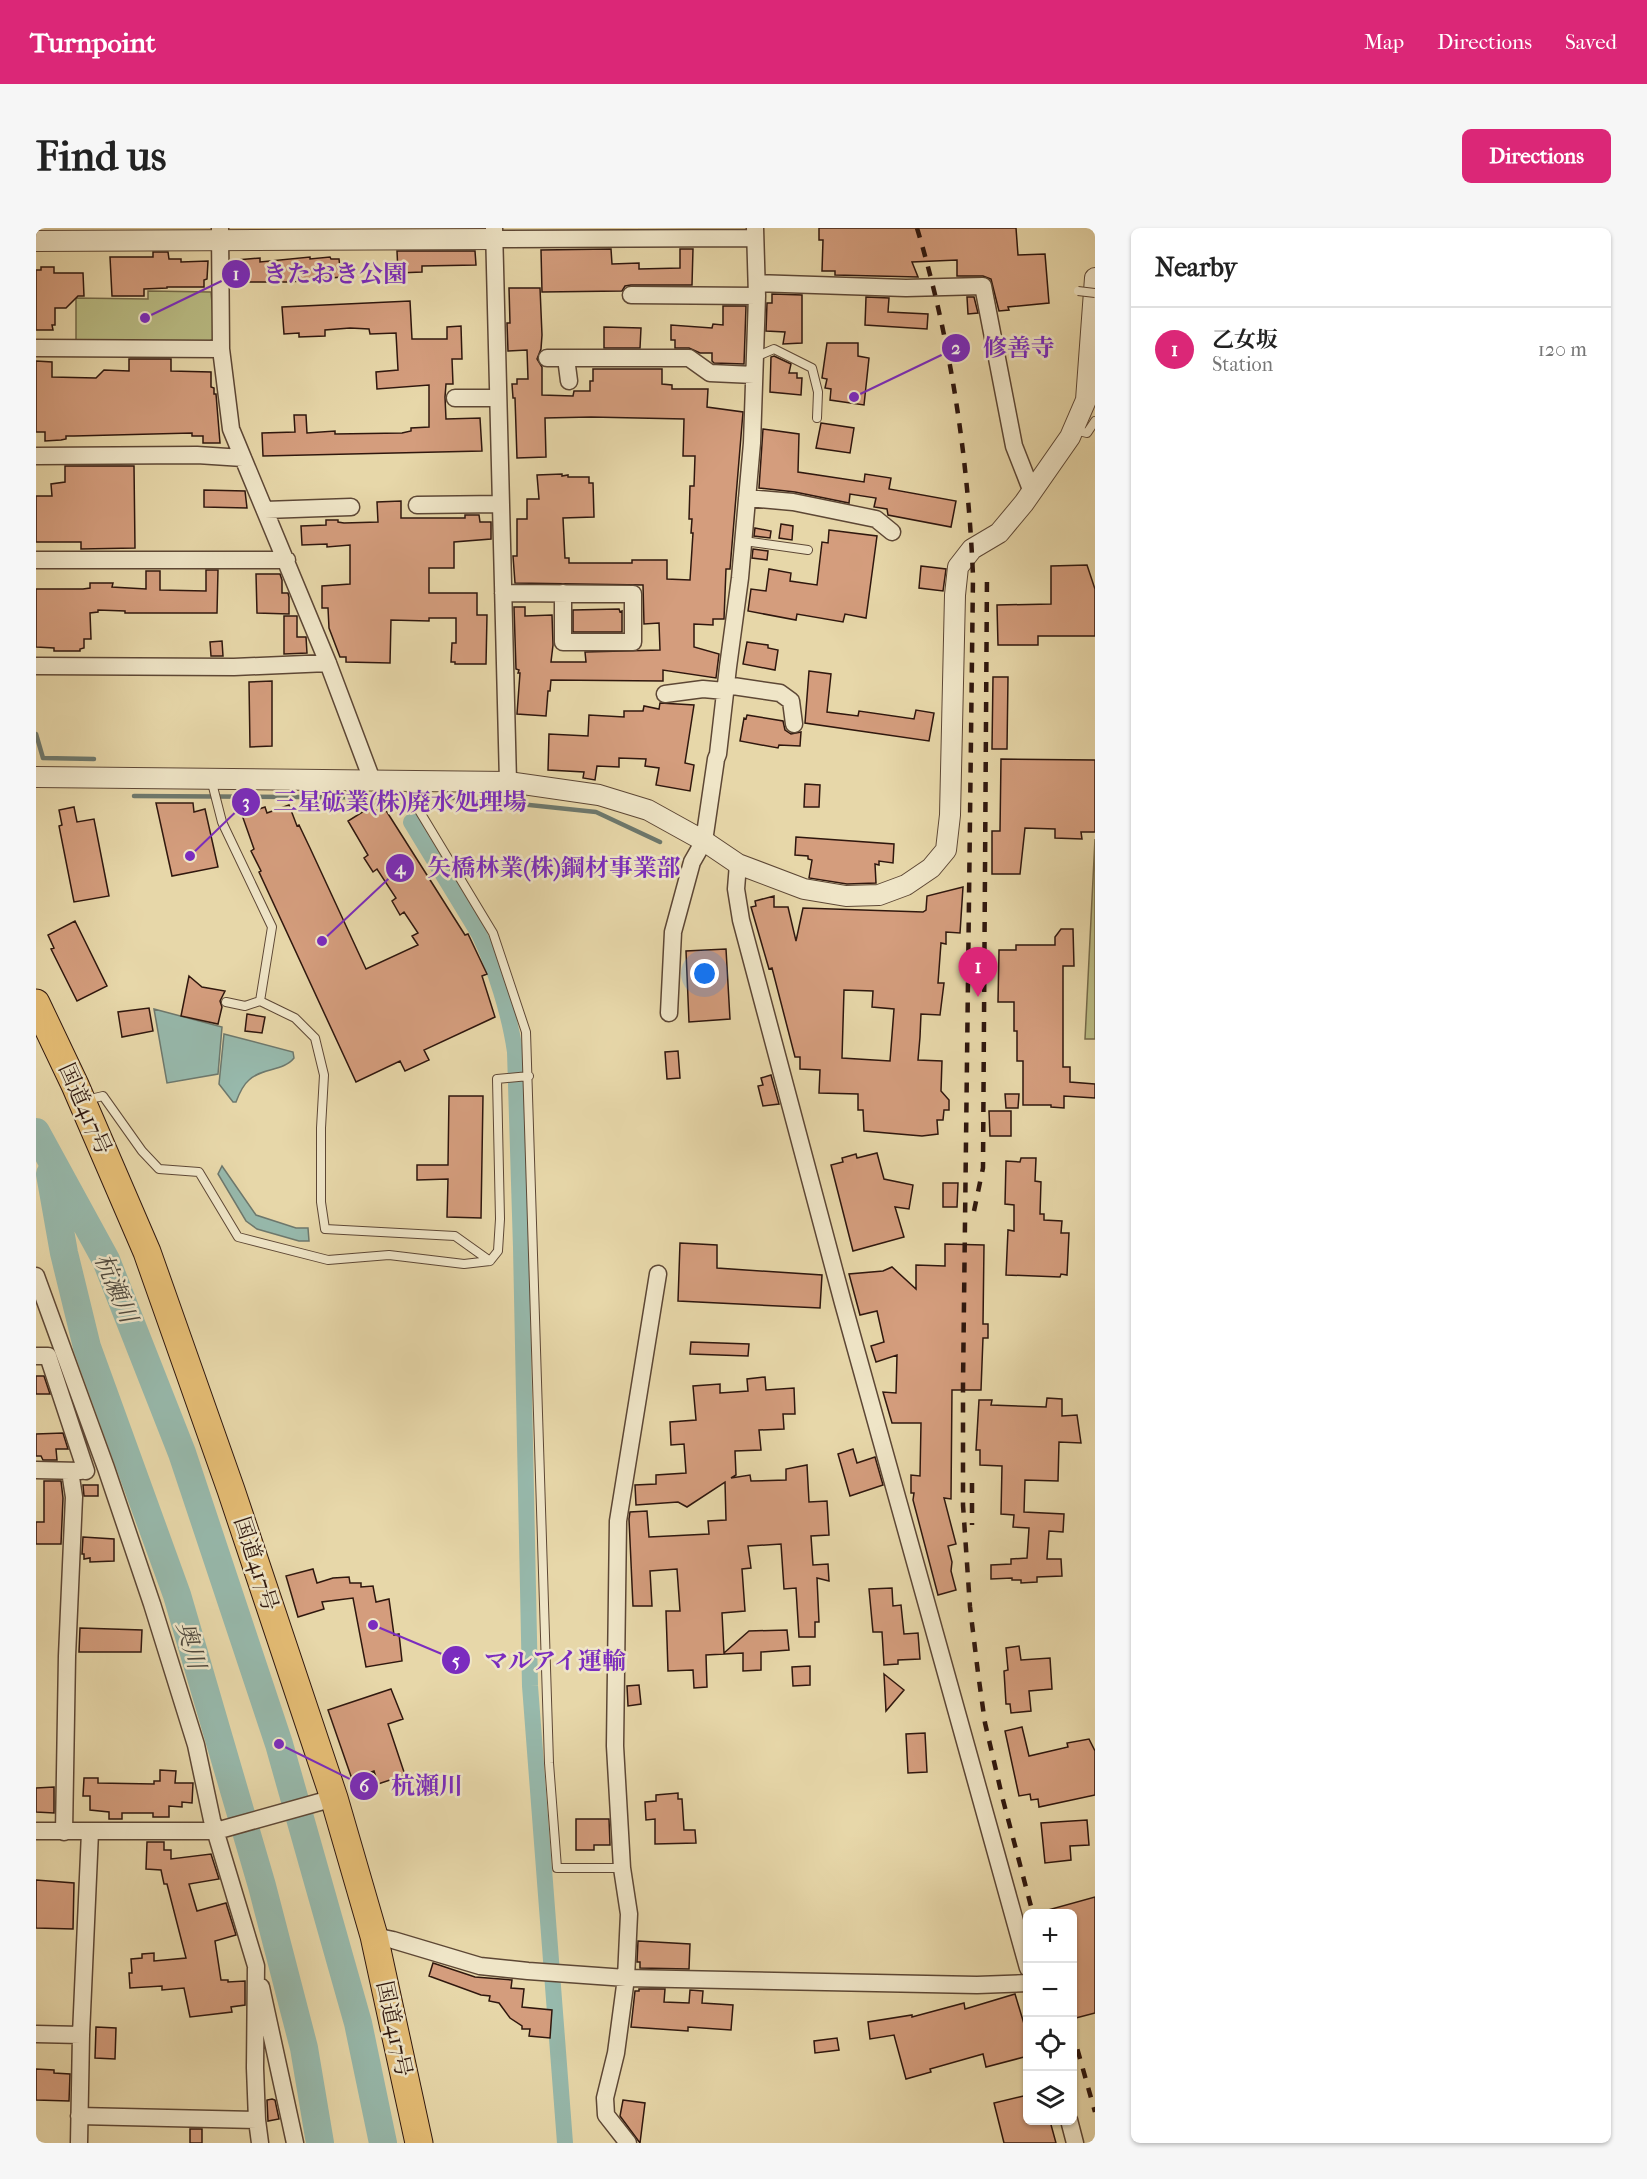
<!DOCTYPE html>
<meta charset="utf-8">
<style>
:root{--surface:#fff;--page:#f6f6f6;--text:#222;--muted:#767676;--line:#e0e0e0;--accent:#db2777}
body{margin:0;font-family:"IM FELL French Canon","Noto Serif JP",serif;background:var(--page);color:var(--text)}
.controls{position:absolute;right:18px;bottom:18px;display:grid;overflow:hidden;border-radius:9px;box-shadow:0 2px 4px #0004}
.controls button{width:54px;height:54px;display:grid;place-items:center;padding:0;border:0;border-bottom:2px solid var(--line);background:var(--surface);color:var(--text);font:30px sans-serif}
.you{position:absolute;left:669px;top:746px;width:21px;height:21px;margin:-15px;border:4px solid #fff;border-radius:50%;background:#1a73e8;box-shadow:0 0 0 9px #1a73e833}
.badge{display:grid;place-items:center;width:39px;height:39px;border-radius:50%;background:var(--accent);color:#fff;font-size:20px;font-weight:700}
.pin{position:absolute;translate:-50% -50px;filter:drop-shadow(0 2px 3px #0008)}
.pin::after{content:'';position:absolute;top:32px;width:21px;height:18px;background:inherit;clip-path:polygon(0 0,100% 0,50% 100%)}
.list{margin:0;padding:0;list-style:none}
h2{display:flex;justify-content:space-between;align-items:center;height:78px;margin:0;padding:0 24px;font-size:26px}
h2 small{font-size:20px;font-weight:400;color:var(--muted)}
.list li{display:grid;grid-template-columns:39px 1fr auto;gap:18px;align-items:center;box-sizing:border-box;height:84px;padding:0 24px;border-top:2px solid var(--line)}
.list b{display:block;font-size:22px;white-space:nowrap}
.list p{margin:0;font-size:20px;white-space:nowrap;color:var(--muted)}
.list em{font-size:20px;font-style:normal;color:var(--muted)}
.icon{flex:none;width:33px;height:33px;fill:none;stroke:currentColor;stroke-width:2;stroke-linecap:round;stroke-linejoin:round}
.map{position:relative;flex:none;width:1059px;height:1915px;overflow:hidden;border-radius:9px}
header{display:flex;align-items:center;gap:36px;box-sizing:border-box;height:84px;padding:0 30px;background:var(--accent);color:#fff}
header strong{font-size:28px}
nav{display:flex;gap:33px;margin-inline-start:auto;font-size:21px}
.intro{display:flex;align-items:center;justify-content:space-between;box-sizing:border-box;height:144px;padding:0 36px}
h1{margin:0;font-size:42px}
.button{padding:15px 27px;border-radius:9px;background:var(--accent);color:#fff;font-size:21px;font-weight:700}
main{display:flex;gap:36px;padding:0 36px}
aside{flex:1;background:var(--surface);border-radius:9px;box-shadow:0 2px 4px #0004}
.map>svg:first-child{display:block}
</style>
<header>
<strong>Turnpoint</strong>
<nav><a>Map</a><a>Directions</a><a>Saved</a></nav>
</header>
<div class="intro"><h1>Find us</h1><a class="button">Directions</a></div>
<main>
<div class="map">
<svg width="1059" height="1915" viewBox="0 0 1059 1915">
<rect width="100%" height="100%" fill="#e7d7a9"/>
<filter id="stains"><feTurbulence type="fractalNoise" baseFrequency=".00333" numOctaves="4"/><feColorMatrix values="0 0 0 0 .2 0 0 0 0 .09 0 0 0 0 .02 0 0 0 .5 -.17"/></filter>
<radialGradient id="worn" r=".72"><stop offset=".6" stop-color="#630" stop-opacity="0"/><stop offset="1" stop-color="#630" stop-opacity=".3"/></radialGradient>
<!-- green -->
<path fill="#babd85" stroke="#746a4a" stroke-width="1.5" d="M112,63l63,1 4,46 -5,3h-134v-43l72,1z
M1059,611v200h-10z"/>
<!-- water -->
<path fill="#97b9ac" stroke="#6d786d" stroke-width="1.5" d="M118,781l68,18 -4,47 -51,9z
M188,806l69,18 1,6c-10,13 -33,10 -45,22 -6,5 -10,14 -13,22h-3l-14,-18z
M186,938l34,49 40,13h12l1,13h-10l-42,-12 -11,-8 -28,-47z"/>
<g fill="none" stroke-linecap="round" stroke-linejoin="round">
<!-- stream -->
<path stroke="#6d786d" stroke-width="4.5" d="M0,506l7,24 51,1
M98,568l328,2 134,14 64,30"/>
<!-- canal -->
<path stroke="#97b9ac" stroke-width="16" d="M382,593l-7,1 68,112c16,33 31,82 36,118l6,196 9,438 35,457"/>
<!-- river -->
<path stroke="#97b9ac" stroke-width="28" d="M0,904l70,128 76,193 97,291 79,279 25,120
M14,946l14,79 23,94 90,248 85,291 42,162 16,95"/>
</g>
<!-- building -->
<path fill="#d49d7d" stroke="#2f170e" stroke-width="1.5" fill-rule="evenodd" d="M783,0h197l2,27 27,-1 4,49 -41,4 1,3 -10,1 -8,-32 -8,-3h-26v-16l-45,2 6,15 -83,-2v-4h-13l1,-31h-4z
M575,21l1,15 27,-1v6l41,-1v-19h13l-1,36h-61l-6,1 -3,5 -80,1 -1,-42z
M361,23h78l1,14 -54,1v6l-24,1z
M117,24h15l1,7h12v3l27,-1 -1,18 -3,1v7h-37v1l-23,1v7h-32l-2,-39h43z
M274,29v2l20,-2 1,2h8l2,18 -51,5h-51l-2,-22 23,-2v4z
M5,39h13v6h29l1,23h-6l-12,12h-11v17h-3l1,5h-17v-60h5z
M473,60h31l2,47 -1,14 -4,10 5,8v28l31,1 1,-5h16v-10h3v-12h69v15l10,1v4h36l-1,18 36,5 -13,157h-4l-2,50h-11v6l-19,-1v23l25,7 -3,24 -53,-8v11l-112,-1 -1,11h-2l-2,25 -29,-2 3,-41h-2l1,-3 -3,-1 -2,-62h11v9l27,-1 1,30 -2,17h35l-1,-10 75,-2 -1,-27 -15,1 -1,-39 -128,-2 -2,-27h4v-37h10v-20h12l-2,-24 25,-1v2l6,-1v2h21v6h4l1,34 -31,1 2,40h4v5h63v-3h35v19l23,1 3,-47h-2l1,-14h-3l1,-33h4l1,-30h-12l1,-37 -93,-2 -46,1 1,39 -29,1 -2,-60h-2l-1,-14h5v-5h11l-1,-29 -19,1 -1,-28h3z
M736,66l30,1v48l-19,1 2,-12 -19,-1 1,-28h5z
M830,69l23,1 -1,14 40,2 -1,15 -62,-4z
M931,69h7l4,16 -10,1z
M374,73l2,38h35v-12l14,-1 1,33h-10l1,25h-7l-1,13 1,22 34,-1 2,33 -219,5 -1,-23 33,-1 -1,-17h12l1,18 28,-2v3l67,-1 9,-2v-3l18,-1v-42l-52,4 -1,-17 22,-2 -2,-37 -26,1 -1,-5 -19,-1 -25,2v6l-26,1v-4l-15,1 -2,-27z
M687,78h23l-2,58 -30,-1 -2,-2v-8h-12l-11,-5h-14v-8h-4v-15l41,3 1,-4 10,1z
M568,99l37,1 -1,20h-36z
M791,115h31v13l11,2 -5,47 -34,-5 1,-11 -6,-1 2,-9 -5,-1z
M738,128l17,8 -2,9h8v5h5l-1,17 -31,-3 1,-35z
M93,131h42v12l40,1v15l3,1v6h2l4,49h-17v-7h-11v-3l-118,3h-8v3l-5,1 -16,1v-9h-9v-71l16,1v15l44,1 8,-8 25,1z
M785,195l33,5 -4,25 -34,-5z
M727,201l36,5 -1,38 66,10 1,-8 26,4 -2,11 67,12 -5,26 -63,-12 -1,-6 -13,-2 2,-9 -26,-4 -1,9 -54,-11 -36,-4z
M29,238h69l1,82 -54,1v-7h-45v-46h16l-1,-12 14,-2z
M168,262l41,1 2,17 -43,-1z
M365,273v17h64v-3h14l1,7h11v17l-37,3v26h-25v25h48v22h10l-1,49h-31v-2h-4l1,-19h4v-25h-27v3l-38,-1 -1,43 -44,-1v-5h-6l-11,-29 -1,-20h-6v-22l28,-2v-39l-23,2v-3l-25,1 -1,-19 25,-1v-5h12v2l6,1 34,-1 -1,-20z
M745,296l12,2 -1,14 -13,-2z
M719,300l16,3 -1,7 -16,-2z
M793,302l48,6 -11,82 -21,-4 -2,8 -46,-8 -1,6 -48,-9 3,-22 15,2 3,-22 22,4 -1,8 27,4 5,-43 6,1z
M717,321l15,2 -1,9 -15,-2z
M1051,337l8,24v47h-57v9h-40l-1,-40 54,-1v-38z
M885,338l25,3 -3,22 -24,-3z
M170,342h12l-1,43h-92v-2l-27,-1v2l-8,1 1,26h-7v9l-4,1v2h-26v-3l-18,-1v-58h47l7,-1v-5h23l-1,4 34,2v-18h14v19l46,1z
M220,346h24l2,6v13h6l1,4v17l-32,-1z
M583,381l1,3 2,-1v21h-49v-22z
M248,388h13v21h9l1,16 -23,1z
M186,413l1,15h-12l-1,-14z
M711,414l21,3v3l10,2 -3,20 -32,-6z
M773,443l22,3 -4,38 31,4 1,-5 55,8 2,-9 18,3 -5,28 -124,-18z
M957,449h15l-1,72h-15z
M236,453v65l-22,1 -1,-65z
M624,475l34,2 -9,58 9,2 -4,26 -34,-6 3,-17 -14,-2 1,-7 -27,-1v9l-22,-1 -2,14 -12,-2 1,-6 -36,-2 1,-36 39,2 1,-21 35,2v-6h19l1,-5 15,3z
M711,487l36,6 2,9 6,4 10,-2 -1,14 -21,-1 -1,3 -38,-7 4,-23 2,1z
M965,531l94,1v72h-14l1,7 -27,-1v-9l-30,-1 -5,46h-28v-43h8z
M769,556l15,1 -1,22h-15z
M344,573l85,134 3,-1 19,40 -5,2 13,41 -71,33 5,10 -24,11 -5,-10 -44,21 -97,-210 2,-1 -10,-20 3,-2 -12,-34 23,-8 2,6 22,-8 8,21 2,-1 11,23 56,121 52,-24 -6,-9 6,-3 -14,-21 -4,3 -8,-14 4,-3 -19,-29 -4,3 -9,-14 4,-3 -20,-34z
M120,575h37l1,9 11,-3 13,58 -46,9z
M38,579l3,15 17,-3 15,77 -35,6 -15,-76 3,-1 -3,-15z
M760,609l98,7 -1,19 -14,-2v4l-4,-1 1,19 -29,1 -38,-6 3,-18 -4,-1v-3l-13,-1z
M927,659l-3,46 -14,-1v12l-5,-1 -3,40h6l-4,32 -19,-1 -1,23 -2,23 24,1 -1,30 8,9v10h-5l-1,10h-6l1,14 -16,2 -58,-5 -1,-21h-5v-16l-39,-1 1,-23 -20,-1v-12h-5l-23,-89 -3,1 -18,-62 5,-1 -1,-5 19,-5v11h14l8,34 7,-33 120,4 3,-2 1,-14zM808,762l29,1 -1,16 22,2 -4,52 -48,-3z
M39,693l32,65 -30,15 -26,-52 3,-1 -6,-13z
M1025,701h12l1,37h-11v101h7v15l25,2v14l-31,-2v12l-13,-1v-2h-28v-44h-6v-30h-3v-29h-16l1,-52h17v-5h39v-8z
M690,721l4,70 -41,3 -3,-71z
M153,748l13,11 23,4 -5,10 2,6 -4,17 -37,-8z
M113,780l4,23 -31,6 -4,-25z
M211,786l18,3 -3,16 -17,-2z
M642,823l2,27 -13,1 -2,-27z
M735,847l8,29 -16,2 -5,-20 5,-1 -2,-7z
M969,866h14l-1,14h-12z
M413,868h34l-2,122 -34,-1 1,-38 -31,1v-15h31z
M953,883h22v25h-21z
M841,925l7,26 29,6 -4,24 -14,-2 9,30 -51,14 -22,-86 12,-3 -1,-4 14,-4 1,4z
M985,930h15l-1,23 6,1 -1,32h4v6l18,1 -1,12h8l-2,42 -6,-1 -1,3 -54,-2 2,-45 6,1v-26l-9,-1 1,-43 14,1z
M907,955h15l-1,24h-14z
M644,1015l37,2v23l105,7 -2,33 -142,-7z
M909,1016l39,1 -1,79h5v14h-5l-2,52h-29l-1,109 -7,-1 12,46 -8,2 4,16 -1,9 5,19 -18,5 -25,-95 1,-7h-3v-18l9,1 1,-53h-29l-9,-31 13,1 1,-38 -21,7 -5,-16 13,-4 -7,-31 -17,4 -11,-41 34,-3 9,-4 24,22v-24l29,1z
M655,1114l58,2 -1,12 -58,-2z
M0,1148h8l6,18h-14z
M729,1149l1,13 28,-2 1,26h-12l1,15 -25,1 2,20 -26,1 1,24 -5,3 19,-3 1,6 35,-1v-11l21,-4 2,37 18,-1 2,34 -18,1 2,29 15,-1 1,17 -12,-3 2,44h-4v15h-16l-3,-49 -12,1 -3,-45 -33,2 3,22 -9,1 3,42 -23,2 2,40 25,-22 38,-1 2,20 -28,2v18l-18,1v-18l-37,2 1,32 -13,1 -1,-18 -25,1 -2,-60h14l-3,-42 -27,2 2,35h-19l-4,-87 1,-7 17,-1 2,26 60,-3 -1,-13 18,-1 -1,-38 -38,25 -9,-5 -42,3 -1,-20 21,-1v-9l30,-2 -2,-29 -13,1 -1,-23 26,-2 -3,-34 27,-2v9l28,-2 -1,-12z
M1011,1170l15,1v17l15,-1 4,28 -22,-1 -1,39 -33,-1 -1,32 40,2 -1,18 -14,-1 -2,28h14l1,17 -25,1v5l-16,1v-3h-9v-2l-21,1v-14l20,-1v-5l16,-1 2,-30 -16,-1 1,-12 -13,-1 1,-48 -22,-1v-15h-4l3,-50h13l-1,5 55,2z
M27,1205l5,16h-12l1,11h-14l-2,-4h-5v-22z
M817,1221l4,14 18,-6 8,28 -33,11 -12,-42z
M8,1253h17l2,17 -2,46h-25v-22h8z
M47,1257h15v11h-14z
M47,1309l31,2v22l-24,1v-4l-6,1v-5h-2z
M277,1341l4,14 16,-5 16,-1 1,6h11v4l12,-1 3,16 13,-3 5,36 5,-1 3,27 -36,6 -13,-69 -31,4 2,7 -26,8 -12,-41z
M856,1360l1,18 8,-1 3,29 14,-1 2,26 -22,1v4l-14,1 -2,-33h-9l-4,-43z
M44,1400l62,2 -1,22h-62z
M983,1418l2,14 29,-2 2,31 -23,2 2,20 -20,2 -1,-9h-4l-2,-33 4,-1 -2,-22z
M774,1438v19l-17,1 -1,-19z
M848,1446l20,16 -18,21z
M603,1457l2,19 -13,2 -1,-20z
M355,1461l12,30 -15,5 17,51 -27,9 -4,-13 -22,8 -24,-69z
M986,1499l7,29 39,-9 -1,-4 22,-4 6,12v44l-56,12 -1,-8 -7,1 -1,-6 -11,2 -14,-65z
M889,1505l2,39 -19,1 -2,-39z
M124,1542l16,1 -1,12h18l-1,20 -10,-1v5l-13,-1v11h-16v-4h-31v6h-13v-7l-19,-2v-14h-7l1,-18h14v5l56,1v-3h6z
M18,1559v26l-18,-1v-24z
M642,1565v6h4l2,31h11l1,13 -41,1v-25l-9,1 -1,-18 11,-1v-6z
M540,1591h33l1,26h-16v5h-18z
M1051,1592l2,25 -19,1 1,14 -26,3 -4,-40z
M111,1614h17v8h7v9l40,-5 8,25 -30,5 8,27 29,-8 10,32 -21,6 6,39h7v2l17,-1v24l-14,2 1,5 -42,5 -6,-29 -22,2v-4l-32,2 -1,-15h3l-1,-14 11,-1v-4l12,-1v8l32,-3 -19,-74h-3l-3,-14 -15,-1z
M0,1652l38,3 -1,46 -37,-1z
M1059,1669v116l-23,6v-105h-23l-1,-4z
M602,1713l52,3 -1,25 -49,-1v-6h-3z
M397,1735l42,14 37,3 -1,8 13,1 -2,18 30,3 -2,28 -21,-2 1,-7h-8v-3l-12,-8 -11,-15 -10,-2 1,-5 -9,-1 -52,-19z
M603,1761h26l-1,13 25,1 1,-13 13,1 -1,12 31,2 -2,25 -43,-3v4l-57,-4 4,-36h4z
M979,1766l13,43v19l-42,11 -3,-13 -53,15 1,3 -25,7 -12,-44 -24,4 -2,-17 44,-7v2l52,-14 1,6z
M60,1799l20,1 -1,31 -20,-1z
M801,1810l2,12 -24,3 -1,-12z
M0,1841l18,1v3l16,1 -1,27 -33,-1z
M992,1867v26h22l6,22h-52l-10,-40z
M236,1871l3,1 4,19 -11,2 -1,-21z
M587,1872l22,3 -5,40 -20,-27z
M154,1901h12v14h-12z"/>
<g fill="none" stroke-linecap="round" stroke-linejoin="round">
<defs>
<path id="service" d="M719,129l19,-8 38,19 6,24 -1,26
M1038,202l13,3 8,-12
M708,313l64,9
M175,551l11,43 50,105 -12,74 -15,5 -19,-4
M372,553l9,26 76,126 33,99 23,731 8,105h65
M224,773l35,17 20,20 9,37 -3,53v74l4,27 130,7 35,25 8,-10 2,-32 -3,-140 32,-3
M50,872l17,-4 39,55 17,18 40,3 39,65 90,23 61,-5 75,9 26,-3"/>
<path id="minor" d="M184,0l1,121 10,80 97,234 44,117
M458,0l14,554
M459,11l260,-1
M721,55l149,5 77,-2 31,160 18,46
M595,67l126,1
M0,120l185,1
M511,130h142l21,15 44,2
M530,130l3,23
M419,170h43
M0,228l161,-1 46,3
M711,270l46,4 83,17 16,13
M381,277l84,-1
M229,282l86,-3
M0,332h251
M467,365l130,1v48h-70v-49
M0,438l198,1 94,-4
M690,457l54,8 11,8 3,23
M629,466l38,-5 22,2
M702,636l-2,25 5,31 102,383 185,665
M633,785l4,-81 19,-70 12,-21 12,-82 2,-5 10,-87 12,-89 12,-135 5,-147 -2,-68
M0,1048l70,192 46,136 44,141 16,75 44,146 -1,102 2,52 -178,-4
M0,1128h12l38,115
M0,1242l45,1
M0,1603h180l118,-33
M28,1604l3,-176 7,-159 -4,-26
M338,1708l19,4 87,26 48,5 98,7 351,7 51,-2
M225,1759l34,156
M0,1806l45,1
M221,1892l3,23
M1033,1892l6,23
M43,1915l2,-108 9,-203
M592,1915l-22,-28 -1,-17 11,-45 10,-75 3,-64 -7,-46 -7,-122 3,-225 40,-247"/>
<path id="tertiary" d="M0,13l459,-2
M0,549l472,5 91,13 49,15 56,31 34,23 66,25 42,7 33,-1 27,-10 25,-17 15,-18 4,-35 5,-220 3,-28 14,-18 27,-16 25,-30 46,-66 16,-37 9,-122"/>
<path id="trunk" d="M0,775l39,82 72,167 84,238 103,308 40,138 45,207"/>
</defs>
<!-- service casing -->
<use href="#service" stroke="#5d4735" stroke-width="10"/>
<!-- minor casing -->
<use href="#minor" stroke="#5d4735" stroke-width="19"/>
<!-- tertiary casing -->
<use href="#tertiary" stroke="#5d4735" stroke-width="22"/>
<!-- trunk casing -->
<use href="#trunk" stroke="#2f170e" stroke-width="29"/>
<!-- service -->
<use href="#service" stroke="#efe5c7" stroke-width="8"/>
<!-- minor -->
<use href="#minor" stroke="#efe5c7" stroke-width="16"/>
<!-- tertiary -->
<use href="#tertiary" stroke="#efe5c7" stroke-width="20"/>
<!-- trunk -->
<use href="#trunk" stroke="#e4bc74" stroke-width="27"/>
<!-- rail -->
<path stroke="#2f170e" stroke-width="4.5" stroke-dasharray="10 10" stroke-linecap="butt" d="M881,0c34,113 51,230 56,348l-10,808v121l7,102 8,66 7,50 17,73 31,118
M938,983l9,-43 4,-594
M936,1255v42
M1036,1802l23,82"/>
<defs>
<path id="service-bridge" d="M1042,63l17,2"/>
</defs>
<!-- service-bridge casing -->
<use href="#service-bridge" stroke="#5d4735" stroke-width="10" stroke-linecap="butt"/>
<!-- service-bridge -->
<use href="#service-bridge" stroke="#efe5c7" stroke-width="8"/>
</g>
<g text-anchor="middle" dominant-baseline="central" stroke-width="5" stroke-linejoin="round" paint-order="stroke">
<!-- street labels -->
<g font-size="22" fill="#2f170e" stroke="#efe5c7">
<text transform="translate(49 881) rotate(66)">国道417号</text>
<text transform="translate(220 1336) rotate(72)">国道417号</text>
<text transform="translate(358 1801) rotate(78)">国道417号</text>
</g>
<!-- water labels -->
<g font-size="24" font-style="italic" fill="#4e483d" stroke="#efe5c7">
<text transform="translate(80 1060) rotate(67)">杭瀬川</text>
<text transform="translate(155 1417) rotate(74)">奥川</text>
</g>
</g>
<!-- callouts -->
<path fill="none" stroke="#7b2cbf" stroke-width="2" d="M109 90L200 46M818 169L920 120M154 628L210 574M286 713L364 640M337 1397L420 1432M243 1516L328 1558"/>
<g fill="#7b2cbf" stroke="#efe5c7" stroke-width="2">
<circle cx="109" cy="90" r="6"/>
<circle cx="818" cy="169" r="6"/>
<circle cx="154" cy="628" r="6"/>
<circle cx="286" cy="713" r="6"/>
<circle cx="337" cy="1397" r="6"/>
<circle cx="243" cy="1516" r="6"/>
<circle cx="200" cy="46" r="15"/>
<circle cx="920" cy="120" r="15"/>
<circle cx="210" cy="574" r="15"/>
<circle cx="364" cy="640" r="15"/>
<circle cx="420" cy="1432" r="15"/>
<circle cx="328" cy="1558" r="15"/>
</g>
<g font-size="18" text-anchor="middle" font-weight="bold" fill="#fff">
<text x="200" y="52">1</text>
<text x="920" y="126">2</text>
<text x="210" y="580">3</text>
<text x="364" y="646">4</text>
<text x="420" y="1439">5</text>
<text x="328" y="1564">6</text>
</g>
<g font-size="24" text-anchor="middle" font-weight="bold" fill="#7b2cbf" stroke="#efe5c7" stroke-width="5" stroke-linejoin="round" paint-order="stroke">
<text x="299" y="54">きたおき公園</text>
<text x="983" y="128">修善寺</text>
<text x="364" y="582">三星砿業(株)廃水処理場</text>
<text x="518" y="648">矢橋林業(株)鋼材事業部</text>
<text x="519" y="1441">マルアイ運輸</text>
<text x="391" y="1566">杭瀬川</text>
</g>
<rect width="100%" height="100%" filter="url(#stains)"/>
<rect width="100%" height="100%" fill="url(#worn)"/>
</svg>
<div class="controls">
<button>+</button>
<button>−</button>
<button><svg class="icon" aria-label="locate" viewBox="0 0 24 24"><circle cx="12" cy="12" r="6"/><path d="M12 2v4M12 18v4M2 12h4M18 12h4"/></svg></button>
<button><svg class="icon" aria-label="layers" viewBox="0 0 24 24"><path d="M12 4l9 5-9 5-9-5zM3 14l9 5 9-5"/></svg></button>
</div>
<div class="you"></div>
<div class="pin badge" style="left:942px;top:769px">1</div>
</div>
<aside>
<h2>Nearby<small></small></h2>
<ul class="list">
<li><span class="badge">1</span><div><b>乙女坂</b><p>Station</p></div><em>120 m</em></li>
</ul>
</aside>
</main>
